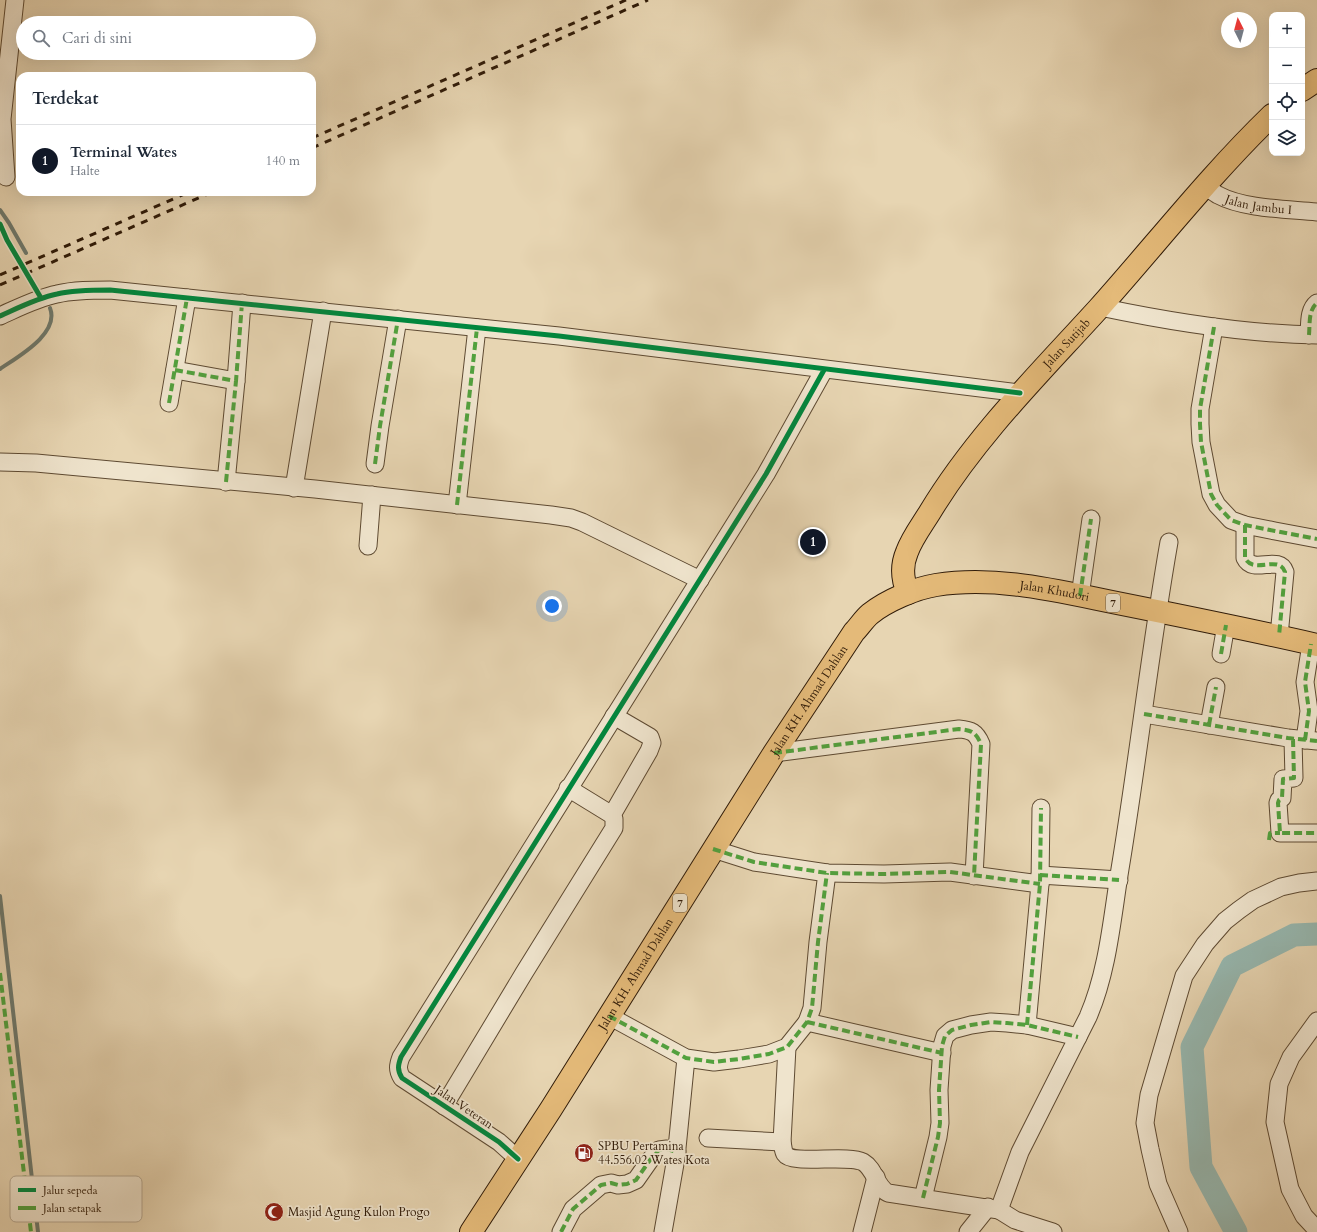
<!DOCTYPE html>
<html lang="id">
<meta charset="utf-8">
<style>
:root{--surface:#fff;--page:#f6f6f7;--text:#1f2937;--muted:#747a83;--line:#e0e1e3;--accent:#111827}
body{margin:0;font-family:Cardo,serif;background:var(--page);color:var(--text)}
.controls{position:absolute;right:12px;top:12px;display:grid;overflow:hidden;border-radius:8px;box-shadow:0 4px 16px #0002}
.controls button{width:36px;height:36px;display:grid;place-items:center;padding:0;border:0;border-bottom:1px solid var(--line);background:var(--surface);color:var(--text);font:20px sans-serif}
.compass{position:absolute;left:1221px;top:12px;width:36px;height:36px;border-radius:50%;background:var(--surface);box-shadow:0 4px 16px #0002;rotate:354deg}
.you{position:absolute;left:552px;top:606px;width:14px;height:14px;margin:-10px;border:3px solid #fff;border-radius:50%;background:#1a73e8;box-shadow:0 0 0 6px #1a73e833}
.badge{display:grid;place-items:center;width:26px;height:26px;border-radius:50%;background:var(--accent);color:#fff;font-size:13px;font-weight:700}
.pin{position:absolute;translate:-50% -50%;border:2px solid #fff;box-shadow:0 1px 4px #0006}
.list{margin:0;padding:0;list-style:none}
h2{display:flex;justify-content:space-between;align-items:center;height:52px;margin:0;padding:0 16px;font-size:17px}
h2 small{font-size:13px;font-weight:400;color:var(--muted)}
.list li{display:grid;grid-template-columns:26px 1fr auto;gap:12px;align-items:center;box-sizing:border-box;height:72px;padding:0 16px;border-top:1px solid var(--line)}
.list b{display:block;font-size:15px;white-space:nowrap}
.list p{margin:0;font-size:13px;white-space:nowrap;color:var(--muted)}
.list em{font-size:13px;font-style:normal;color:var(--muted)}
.icon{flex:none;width:22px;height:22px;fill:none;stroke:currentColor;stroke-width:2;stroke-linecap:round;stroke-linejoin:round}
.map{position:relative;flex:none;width:1317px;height:1232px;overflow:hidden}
.search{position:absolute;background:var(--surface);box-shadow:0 4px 16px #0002;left:16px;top:16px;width:300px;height:44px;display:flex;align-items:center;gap:10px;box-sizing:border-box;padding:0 14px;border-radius:22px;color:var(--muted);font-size:15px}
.panel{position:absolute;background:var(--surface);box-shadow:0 4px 16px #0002;left:16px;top:72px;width:300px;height:124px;border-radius:12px}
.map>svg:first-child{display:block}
</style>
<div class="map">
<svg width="1317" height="1232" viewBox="0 0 1317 1232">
<rect width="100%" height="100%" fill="#e7d5b2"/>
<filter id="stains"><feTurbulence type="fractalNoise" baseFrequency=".005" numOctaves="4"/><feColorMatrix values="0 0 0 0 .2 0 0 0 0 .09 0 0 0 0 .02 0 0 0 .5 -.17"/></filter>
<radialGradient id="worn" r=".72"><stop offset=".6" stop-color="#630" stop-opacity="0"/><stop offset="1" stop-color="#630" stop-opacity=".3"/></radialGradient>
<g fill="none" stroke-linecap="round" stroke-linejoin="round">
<!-- stream -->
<path stroke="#6e796d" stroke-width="4" d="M0,210l9,13 17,30
M0,369c17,-12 60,-35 50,-61
M0,896l38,336"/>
<!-- river -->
<path stroke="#97b8b0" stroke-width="23" d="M1236,1232l-35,-65 -9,-120 40,-81 62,-31 23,-1"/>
<defs>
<g id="minor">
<path d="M6,177l-4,-58 13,-119"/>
<path id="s1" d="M1205,186c4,3 8,6 13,9 26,14 69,14 99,17"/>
<path d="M1100,307c71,15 144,27 217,28"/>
<path d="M0,316c18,-8 37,-18 57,-22 17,-4 35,-4 53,-4l449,46 461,57"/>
<path d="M1214,327l-14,82v15l1,18 10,52 6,11 14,15 14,5 30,6 42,8"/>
<path d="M1309,335c1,-10 -1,-25 8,-32"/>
<path d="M175,370l61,11 6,-78"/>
<path d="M169,403l18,-105"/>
<path d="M0,462l36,1 279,26 236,26 20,3 11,4 118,58"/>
<path d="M375,464l5,-38 18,-107"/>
<path d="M226,482l10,-101"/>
<path d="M294,488l29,-177"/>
<path d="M457,505l20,-177"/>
<path d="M1245,525v33c8,17 34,-4 40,14l-6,64"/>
<path d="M368,546l4,-51"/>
<path d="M1080,596l11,-77"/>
<path d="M1221,654l5,-29"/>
<path d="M1144,714l144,24 29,3"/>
<path d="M1209,725l7,-38"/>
<path d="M1293,739l1,39 -11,1 -1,19 -3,2 -1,3 2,30h37"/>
<path d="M1305,740l4,-29 -4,-29 6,-38"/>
<path d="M774,753l185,-24c12,1 17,3 22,15l-7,132"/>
<path d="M612,815l37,-64 3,-8 -2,-6 -36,-21"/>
<path d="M713,849l41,13 73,11 57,1 66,-2 90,12"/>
<path d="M1040,875l79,5"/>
<path d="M609,1016l77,42 28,4 25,-3 30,-5 18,-7 20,-25 5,-14 6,-66 9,-69"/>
<path d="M1317,1021l-26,36 -12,27 -4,38 15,67 14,27 13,14"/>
<path d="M807,1022l135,31"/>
<path d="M1027,1025l13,-141 1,-76"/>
<path d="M787,1047l-5,95c1,4 1,9 3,12 7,11 62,0 78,8 12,7 13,25 25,31l111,17"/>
<path d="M444,1106l80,-133 90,-145v-9l-2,-4 -44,-27"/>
<path d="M708,1138l74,4"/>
<path d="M518,1159l-19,-17 -97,-64c-5,-8 -4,-13 -1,-21l365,-583 58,-104"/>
<path d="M923,1198l15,-61 2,-14 -1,-33 3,-44 3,-10 7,-6 19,-5 20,-3 16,1 20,2 51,12"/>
<path d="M561,1232l12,-23 28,-24 10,-2 7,2 9,-1 9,-4 14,-20 9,-10 8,-1 10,3"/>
<path d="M663,1232l13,-74 10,-100"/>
<path d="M862,1232l14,-55"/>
<path d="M968,1232l20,-25"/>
<path d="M1053,1232l-38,-12 -16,-10 21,-58 68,-135c20,-46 24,-99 32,-148 18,-109 30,-219 49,-327"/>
<path d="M1179,1232l-21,-48 -8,-35 -5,-26 4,-28 35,-119 21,-32 20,-23 14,-11 14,-10 28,-13 18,-4 18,-2"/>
</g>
<g id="major">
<path d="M1302,90l15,-10"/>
<path id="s2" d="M908,593c-6,-14 -7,-27 -1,-41 5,-14 15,-27 23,-40 46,-76 110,-139 169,-204 58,-65 111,-133 173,-193"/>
</g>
<g id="highway">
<path id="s3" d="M471,1232l80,-123 223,-356 80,-121c5,-5 10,-13 16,-18 16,-13 46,-26 66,-29 62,-10 125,7 186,19 65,13 130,26 195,41"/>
</g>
</defs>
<!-- minor casing -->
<use href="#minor" stroke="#5e4a32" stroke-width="19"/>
<!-- major casing -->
<use href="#major" stroke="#301b08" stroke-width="24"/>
<!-- highway casing -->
<use href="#highway" stroke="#301b08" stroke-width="24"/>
<!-- minor -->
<use href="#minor" stroke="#efe4cd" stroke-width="17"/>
<!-- major -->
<use href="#major" stroke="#e4ba79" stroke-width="22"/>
<!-- highway -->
<use href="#highway" stroke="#e4ba79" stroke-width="22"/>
<!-- rail -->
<path stroke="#301b08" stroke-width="3" stroke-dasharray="7 7" stroke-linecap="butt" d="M312,138l314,-138
M312,148l336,-148
M0,275l189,-83
M0,285l212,-93"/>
<!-- quiet -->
<path stroke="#52a13e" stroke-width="4" stroke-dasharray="8 4" stroke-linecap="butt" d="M1214,327l-14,82v15l1,18 10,52 6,11 14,15 14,5 30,6 42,8
M1309,335c1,-10 -1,-25 8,-32
M175,370l61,11 6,-78
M169,403l18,-105
M375,464l5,-38 18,-107
M226,482l10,-101
M457,505l20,-177
M1245,525v33c8,17 34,-4 40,14l-6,64
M1080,596l11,-77
M1221,654l5,-29
M1144,714l144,24 29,3
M1209,725l7,-38
M1293,739l1,39 -11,1 -1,19 -3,2 -1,3 2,30h37
M1305,740l4,-29 -4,-29 6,-38
M774,753l185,-24c12,1 17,3 22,15l-7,132
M1269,840l1,-7h10
M713,849l41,13 73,11 57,1 66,-2 90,12
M1040,875l79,5
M0,973l31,259
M609,1016l77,42 28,4 25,-3 30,-5 18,-7 20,-25 5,-14 6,-66 9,-69
M807,1022l135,31
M1027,1025l13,-141 1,-76
M923,1198l15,-61 2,-14 -1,-33 3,-44 3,-10 7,-6 19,-5 20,-3 16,1 20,2 51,12
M561,1232l12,-23 28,-24 10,-2 7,2 9,-1 9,-4 14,-20 9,-10 8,-1 10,3"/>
<defs>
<path id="cycleway" d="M0,224l7,16 34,58
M0,316c18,-8 37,-18 57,-22 17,-4 35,-4 53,-4l449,46 461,57
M518,1159l-19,-17 -97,-64c-5,-8 -4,-13 -1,-21l365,-583 58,-104"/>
</defs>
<!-- cycleway casing -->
<use href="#cycleway" stroke="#efe4cd" stroke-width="8"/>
<!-- cycleway -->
<use href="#cycleway" stroke="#00873e" stroke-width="5"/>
</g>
<!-- icons -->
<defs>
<symbol id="fuel-disc" viewBox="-11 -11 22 22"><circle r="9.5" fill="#8f2418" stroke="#efe4cd"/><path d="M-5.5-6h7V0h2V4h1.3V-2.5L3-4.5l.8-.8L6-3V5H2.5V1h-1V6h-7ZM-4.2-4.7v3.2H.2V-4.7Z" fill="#fff"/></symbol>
<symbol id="mosque-disc" viewBox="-11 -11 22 22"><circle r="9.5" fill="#8f2418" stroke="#efe4cd"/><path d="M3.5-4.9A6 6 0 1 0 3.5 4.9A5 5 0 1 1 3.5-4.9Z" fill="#fff"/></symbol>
</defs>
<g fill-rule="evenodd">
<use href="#fuel-disc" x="573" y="1142" width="22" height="22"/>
<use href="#mosque-disc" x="263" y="1201" width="22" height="22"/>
</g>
<g text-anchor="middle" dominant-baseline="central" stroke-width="3.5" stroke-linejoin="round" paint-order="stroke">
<!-- shield labels -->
<g fill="#efe4cd" stroke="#695743" stroke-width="1">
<rect x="1106" y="594" width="14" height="18" rx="3"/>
<rect x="673" y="894" width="14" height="18" rx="3"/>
</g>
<g font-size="11" font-weight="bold" fill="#301b08">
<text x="1113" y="603">7</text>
<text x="680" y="903">7</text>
</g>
<!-- street labels -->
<g font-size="12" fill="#301b08" stroke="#efe4cd">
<text stroke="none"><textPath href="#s1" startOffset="58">Jalan Jambu I</textPath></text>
<text stroke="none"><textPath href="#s2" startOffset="306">Jalan Sutijab</textPath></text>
<text stroke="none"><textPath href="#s3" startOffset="928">Jalan Khudori</textPath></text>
<text stroke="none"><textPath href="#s3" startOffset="630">Jalan KH. Ahmad Dahlan</textPath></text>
<text stroke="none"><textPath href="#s3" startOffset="306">Jalan KH. Ahmad Dahlan</textPath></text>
<text transform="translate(464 1107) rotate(34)">Jalan Veteran</text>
</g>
<!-- poi labels -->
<g font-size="12" fill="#301b08" stroke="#efe4cd" text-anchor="start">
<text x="598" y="1146">SPBU Pertamina<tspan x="598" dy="14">44.556.02 Wates Kota</tspan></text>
<text x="288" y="1212">Masjid Agung Kulon Progo</text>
</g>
</g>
<!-- legend -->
<rect x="10" y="1176" width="132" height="46" rx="6" fill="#efe4cd" stroke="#b6a892" stroke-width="1"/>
<rect x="18" y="1188" width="18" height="4" fill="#00873e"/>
<rect x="18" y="1206" width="18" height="4" fill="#52a13e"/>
<g font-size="11" fill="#301b08">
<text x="43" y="1194">Jalur sepeda</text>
<text x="43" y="1212">Jalan setapak</text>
</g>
<rect width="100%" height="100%" filter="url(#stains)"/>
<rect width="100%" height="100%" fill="url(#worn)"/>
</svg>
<div class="controls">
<button>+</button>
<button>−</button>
<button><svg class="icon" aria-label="locate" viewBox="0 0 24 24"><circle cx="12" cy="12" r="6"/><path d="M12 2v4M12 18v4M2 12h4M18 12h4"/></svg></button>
<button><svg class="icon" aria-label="layers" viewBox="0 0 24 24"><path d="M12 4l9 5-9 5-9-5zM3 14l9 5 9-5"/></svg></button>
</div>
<svg class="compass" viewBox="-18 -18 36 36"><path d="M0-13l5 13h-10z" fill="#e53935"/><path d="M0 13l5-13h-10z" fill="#747a83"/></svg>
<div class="you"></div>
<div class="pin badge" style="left:813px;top:542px">1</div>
<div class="search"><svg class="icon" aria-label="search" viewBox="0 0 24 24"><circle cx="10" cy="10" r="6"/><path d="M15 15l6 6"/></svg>Cari di sini</div>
<section class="panel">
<h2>Terdekat<small></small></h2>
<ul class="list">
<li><span class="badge">1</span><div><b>Terminal Wates</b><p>Halte</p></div><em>140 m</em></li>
</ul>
</section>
</div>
